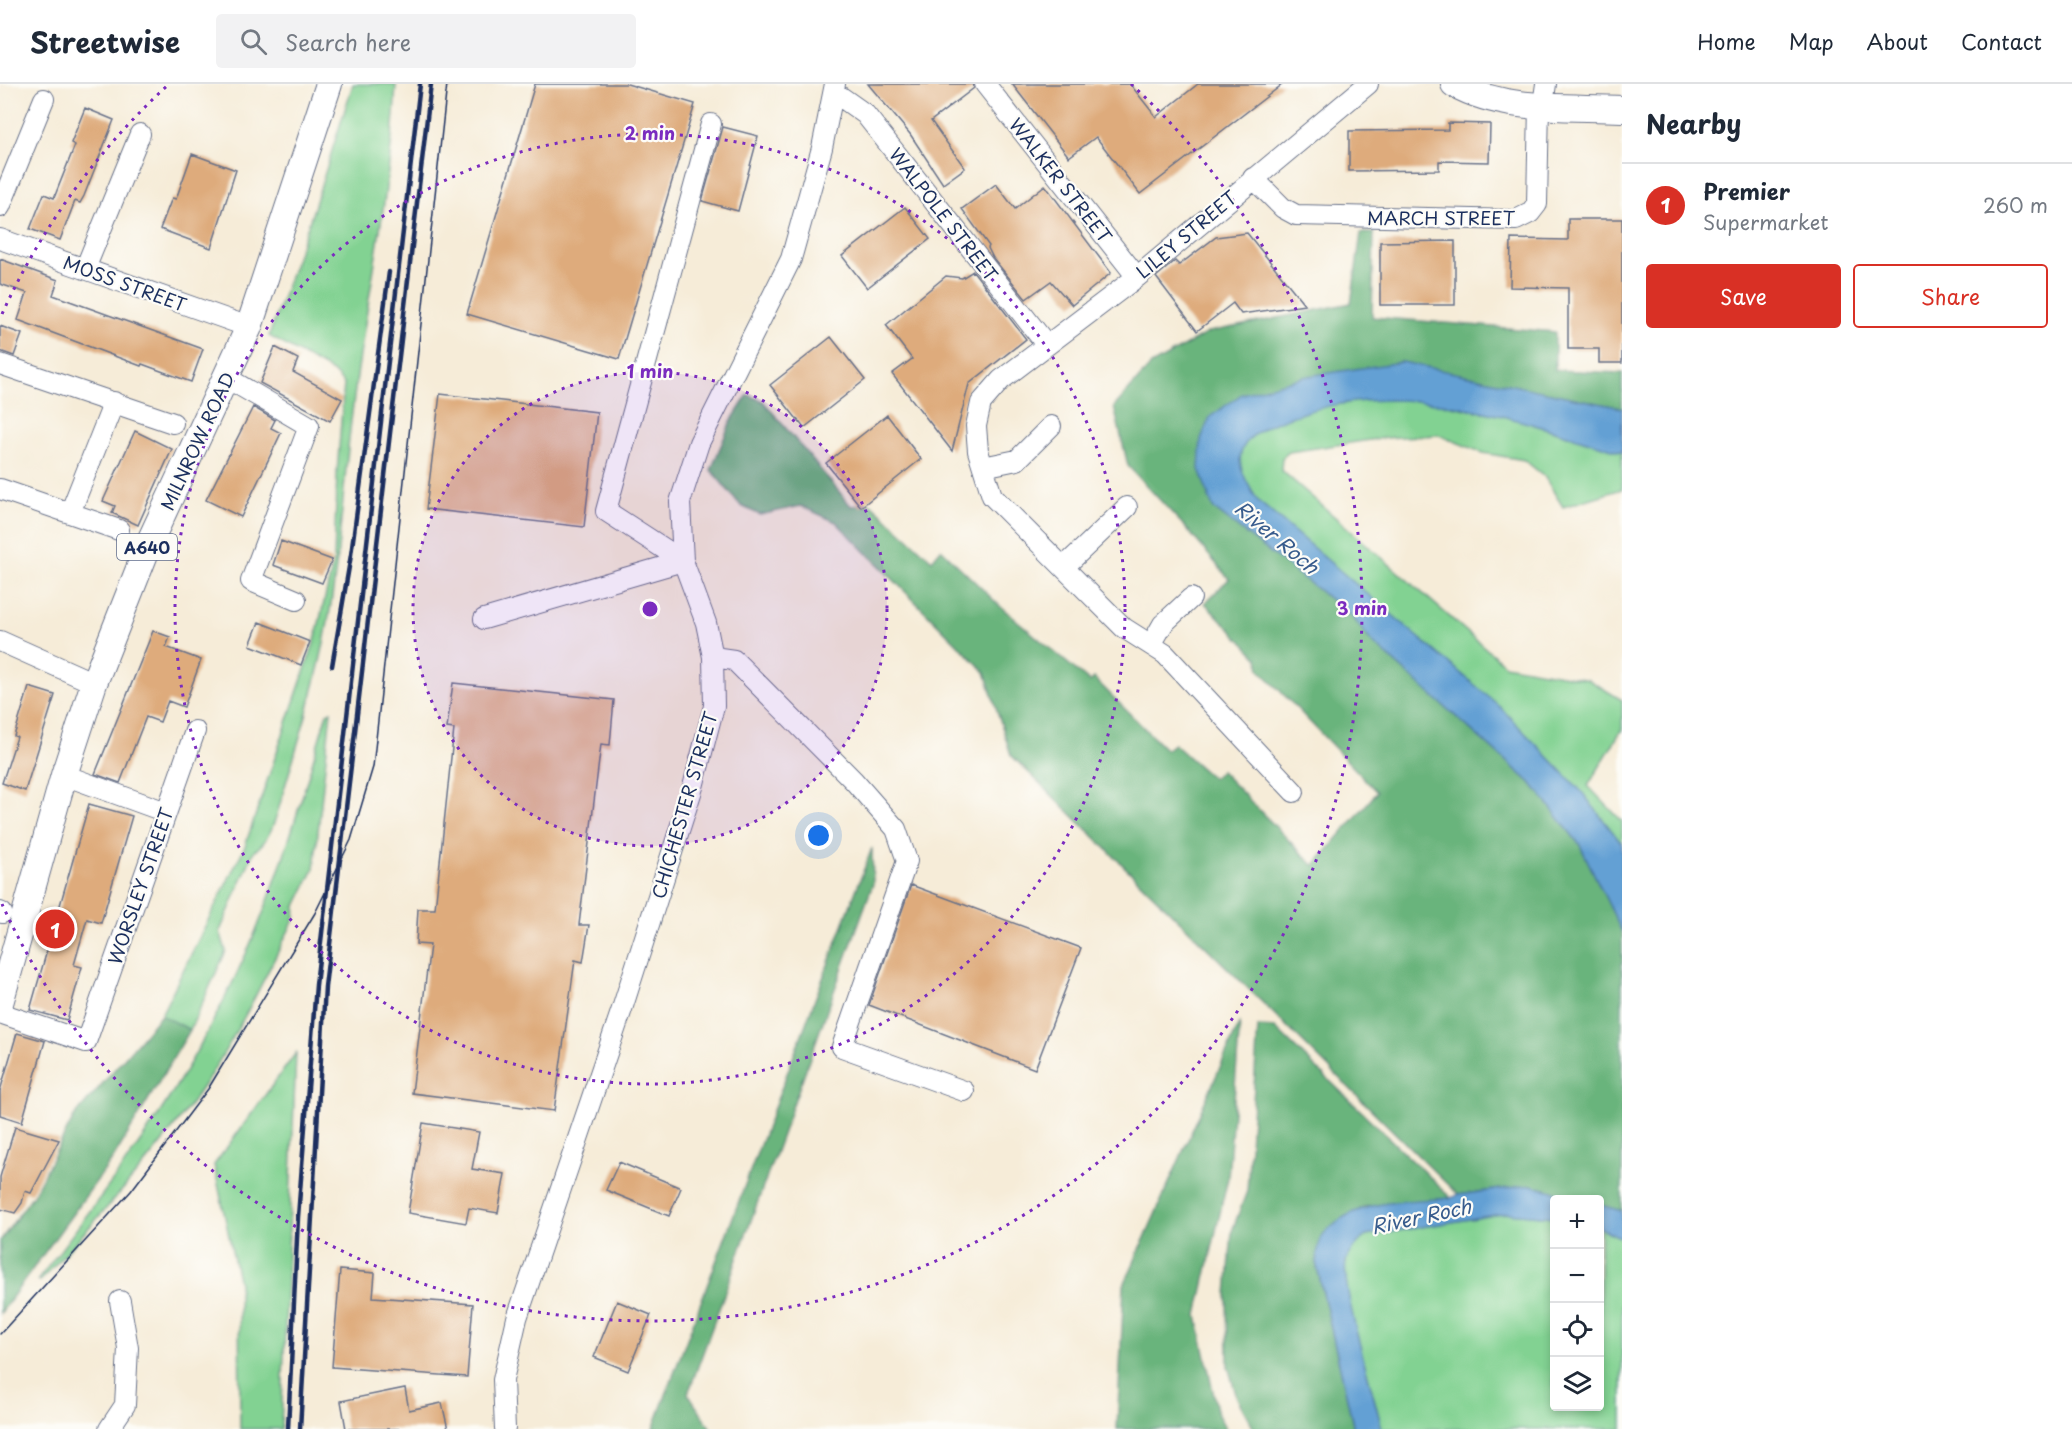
<!DOCTYPE html>
<meta charset="utf-8">
<style>
:root{--surface:#fff;--page:#f2f2f3;--text:#1f2937;--muted:#747a83;--line:#e0e1e3;--accent:#d93025}
body{margin:0;font-family:"Playpen Sans",sans-serif;background:var(--page);color:var(--text)}
.controls{position:absolute;right:18px;bottom:18px;display:grid;overflow:hidden;border-radius:6px;box-shadow:0 3px 9px #0003}
.controls button{width:54px;height:54px;display:grid;place-items:center;padding:0;border:0;border-bottom:2px solid var(--line);background:var(--surface);color:var(--text);font:30px sans-serif}
.you{position:absolute;left:819px;top:752px;width:21px;height:21px;margin:-15px;border:4px solid #fff;border-radius:50%;background:#1a73e8;box-shadow:0 0 0 9px #1a73e833}
.badge{display:grid;place-items:center;width:39px;height:39px;border-radius:50%;background:var(--accent);color:#fff;font-size:20px;font-weight:700}
.pin{position:absolute;translate:-50% -50%;border:3px solid #fff;box-shadow:0 2px 6px #0006}
.list{margin:0;padding:0;list-style:none}
h2{display:flex;justify-content:space-between;align-items:center;height:78px;margin:0;padding:0 24px;font-size:26px}
h2 small{font-size:20px;font-weight:400;color:var(--muted)}
.list li{display:grid;grid-template-columns:39px 1fr auto;gap:18px;align-items:center;box-sizing:border-box;height:84px;padding:0 24px;border-top:2px solid var(--line)}
.list b{display:block;font-size:22px;white-space:nowrap}
.list p{margin:0;font-size:20px;white-space:nowrap;color:var(--muted)}
.list em{font-size:20px;font-style:normal;color:var(--muted)}
.actions{display:flex;gap:12px;padding:18px 24px}
.actions a{flex:1;padding:14px 0;border:2px solid var(--accent);border-radius:6px;text-align:center;font-size:21px;color:var(--accent)}
.actions .main{background:var(--accent);color:#fff}
.icon{flex:none;width:33px;height:33px;fill:none;stroke:currentColor;stroke-width:2;stroke-linecap:round;stroke-linejoin:round}
.map{position:relative;flex:none;width:1622px;height:1345px;overflow:hidden}
header{display:flex;align-items:center;gap:36px;box-sizing:border-box;height:84px;padding:0 30px;background:var(--surface);border-bottom:2px solid var(--line)}
header strong{font-size:28px}
nav{display:flex;gap:33px;margin-inline-start:auto;font-size:21px}
.search{width:420px;height:54px;background:var(--page);display:flex;align-items:center;gap:15px;box-sizing:border-box;padding:0 21px;border-radius:6px;color:var(--muted);font-size:22px}
main{display:flex}
aside{flex:1;background:var(--surface)}
.map>svg:first-child{display:block}
</style>
<header>
<strong>Streetwise</strong>
<div class="search"><svg class="icon" aria-label="search" viewBox="0 0 24 24"><circle cx="10" cy="10" r="6"/><path d="M15 15l6 6"/></svg>Search here</div>
<nav><a>Home</a><a>Map</a><a>About</a><a>Contact</a></nav>
</header>
<main>
<div class="map">
<svg width="1622" height="1345" viewBox="0 0 1622 1345">
<rect width="100%" height="100%" fill="#fdfcf7"/>
<filter id="ink" filterUnits="userSpaceOnUse"><feTurbulence type="fractalNoise" baseFrequency=".0167" numOctaves="2"/><feDisplacementMap in="SourceGraphic" scale="12" xChannelSelector="R" yChannelSelector="G"/><feConvolveMatrix kernelMatrix="1 2 1 2 8 2 1 2 1" color-interpolation-filters="sRGB"/></filter>
<filter id="wash" filterUnits="userSpaceOnUse"><feTurbulence type="fractalNoise" baseFrequency=".008" numOctaves="4" result="noise"/><feDisplacementMap in="SourceGraphic" scale="24" xChannelSelector="R" yChannelSelector="G"/><feGaussianBlur stdDeviation="1.35" result="paint"/><feColorMatrix in="noise" values="0 0 0 0 0 0 0 0 0 0 0 0 0 0 0 0 0 1.4 0 .05"/><feComposite in="paint" operator="in"/></filter>
<g filter="url(#wash)">
<rect width="100%" height="100%" fill="#f6ecd8"/>
<!-- green -->
<path fill="#82d292" stroke="#4e8078" stroke-width="1.5" d="M353,0h43c-5,103 -27,204 -41,306 -12,84 -14,170 -31,253 -10,48 -24,94 -38,140 -7,22 -12,56 -32,68l-34,80 6,20 -36,79 -29,-15 84,-169 70,-206 19,-80 3,-88 7,-88 -11,-12 -64,-36 42,-119z
M1419,316l90,17 113,35v37l-59,18 -19,-31 -20,-16 -41,-7 -44,-18 -55,3 -95,14 -7,6 -1,12 224,195 84,15 33,20v29l-34,57 34,35v23l-41,-53 -84,-87 -239,-203c-9,-14 -25,-36 -16,-55 11,-22 75,-40 99,-44 25,-4 53,-1 78,-2z
M331,627l-17,158 -18,37 -1,12c-28,55 -55,112 -89,164 -48,72 -107,135 -166,199l-2,-1c45,-61 93,-120 133,-185 33,-54 65,-115 89,-174 27,-67 46,-138 67,-208z
M296,969l-15,376h-41l-1,-145 -25,-119z
M1507,1129l47,4v189h46v-178l22,10v191h-240c-7,-31 -42,-143 -36,-168 3,-10 12,-19 20,-25z"/>
<!-- forest -->
<path fill="#69b47c" stroke="#42726d" stroke-width="1.5" d="M1361,149h13l-2,84 183,15v38l67,3v35l-220,-46 -160,32 -29,114 139,108 19,25 162,144 47,60 42,87v279l-22,-6v-5l-19,-1 -50,-14 -73,10 -447,-440 -26,-83 -149,-150 -35,-16 -41,9 -19,-9 -30,-36 20,-49 17,-26 15,6 88,105 20,-2 61,56 9,-11 60,58 89,75 4,-4 72,72 8,-6 38,34 9,-7 93,95 63,-74 -117,-122 -2,-12 -53,-55 24,-24 -43,-51 -58,-62 -14,-59 37,-42 58,-33 142,-29z
M872,764l1,36 -185,510 23,35h-58z
M161,931l29,15 -76,127 -114,157v-73l33,-46 41,-78z
M1240,938l-12,156 -31,137 21,100 8,14h-109l7,-144z
M1258,943l17,1 176,170 -88,9 -41,29 -6,26 38,167h-100l-17,-31 -9,-32 -1,-71 5,-64 15,-40z"/>
<!-- water -->
<path fill="#63a0d4" stroke="#3f6899" stroke-width="1.5" d="M1402,278l220,46v44c-100,-31 -208,-72 -313,-41 -14,5 -29,8 -43,16 -38,21 -28,42 -8,74l239,203 84,87 41,53v88l-42,-87 -47,-60 -162,-144 -19,-25 -139,-108 -14,-39 2,-30 9,-22 32,-23 66,-18z
M1531,1101l50,14 -27,1v17l-47,-4 -141,23c-8,6 -17,15 -20,25 -6,24 29,137 36,168h-28l-38,-167c2,-8 2,-21 7,-27 29,-37 86,-33 128,-37l7,-3z
M1600,1121l22,6v27l-22,-10z"/>
<g id="blocks">
<!-- building -->
<path fill="#deab7c" d="M535,0h92l68,20 -76,255 -152,-45z
M868,0h105l1,4 -43,33 34,47 -22,16 -33,-50z
M1012,0h118l26,33 42,-33h85l-143,110 -44,-57 -27,20z
M85,24l29,12 -30,76 -4,7 -5,-2 -15,39 -30,-11 14,-35 10,4 21,-53 -4,-2z
M1448,39l42,1 -1,38 -50,-1v9l-90,1v-40l99,-1z
M723,43l35,9 -20,75 -36,-10z
M192,70l44,16 -25,78 -51,-19 12,-31 4,1z
M996,100l19,25 30,-24 66,88 -39,32 -21,-24 -25,18 -33,-41 -5,-10 1,-2 -27,-37z
M905,123l25,32 -63,49 -25,-32z
M1568,135h54v144h-23v-14h-31v-61l-58,-1 1,-48 57,1z
M1247,149l58,72 -64,9 -8,-11 -36,28 -41,-54 19,-16 4,4 37,-28z
M1455,157v64h-75v-63z
M0,175l58,21 -5,15 150,54 -12,33 -49,-18 -1,2 -123,-46 9,-27 -27,-9z
M973,187l53,68 -57,45 -17,67 -60,-77 20,-15 -26,-34 60,-49 16,2z
M0,242l22,8 -8,22 -14,-5z
M831,253l34,43 -61,48 -34,-43z
M275,263l23,12 -5,13 49,27 -12,22 -70,-38z
M440,310l157,18 -13,115 -158,-18z
M253,323l22,13 -4,8 10,5 -40,84 -35,-17z
M887,331l34,44 -60,48 -35,-44z
M135,347l37,18 -34,76 -26,-12 3,-7 -12,-5z
M281,457l51,19 -10,23 -49,-18z
M259,538l51,20 -9,23 -51,-20z
M153,547l17,6 -4,10 35,13 -17,47 -16,-6 -8,21 -14,-5 -26,66 -25,-9z
M453,599l161,17 -4,45 -9,-1 -22,181h10l-6,37 -8,-2 -21,151 -142,-18 18,-148 -14,-1 2,-35h17l19,-180 -7,-1z
M29,603l26,8 -30,96 -23,-8 15,-46 -3,-1z
M89,720l43,12 -31,107 -14,-4 -13,46 8,2 -15,53 -37,-10z
M911,801l170,63 -46,121 -166,-64z
M17,949l28,8 -23,81 -22,-7v-24z
M423,1039l56,9 -7,37 33,5 -7,39 -29,-5 -3,15 -58,-10z
M15,1043l44,13 -28,53 -6,-2 -3,12 -7,10 -15,-4v-32z
M619,1078l62,26 -12,28 -63,-26z
M340,1186l35,3 -2,24 100,7 -6,73 -135,-10z
M617,1217l34,14 -23,56 -34,-14z
M405,1304l4,22 33,-7 6,26h-102l-5,-28z"/>
</g>
</g>
<g filter="url(#ink)">
<use href="#blocks" fill-opacity="0" stroke="#687189" stroke-width="1.5"/>
<g fill="none" stroke-linecap="round" stroke-linejoin="round">
<defs>
<path id="minor" d="M985,0l152,193
M834,8l31,22 181,230
M1543,20l3,-20
M1253,94l30,30 13,7 220,5 14,-7 7,-9 2,-99
M0,123l44,-108
M0,155l249,88
M85,185l55,-135
M0,280l173,59
M227,294l82,48 -58,155 45,19
M983,383l34,-7 34,-34
M0,405l119,41
M70,429l44,-111
M683,477l-77,-50 105,-387
M1064,483l63,-60
M484,535l199,-58
M0,557l94,42
M1151,561l12,-21 28,-26
M713,573l21,3 120,121 42,48 11,32 -65,186 122,44
M64,691l102,37
M1294,708l-129,-138 -41,-26 -132,-132 -14,-45 -2,-25 5,-23 20,-23 136,-103 231,-193
M0,828l2,1
M0,929l86,29 109,-311
M109,1345l16,-24 3,-57 -8,-47
M505,1345l-2,-49 14,-62 105,-309 71,-222 21,-81 -1,-49 -7,-34 -23,-62 -3,-59 19,-59 92,-184 31,-111 13,-64"/>
<path id="major" d="M1454,0c50,28 113,22 168,25
M0,919l64,-228 30,-92 56,-142 99,-214 80,-243"/>
</defs>
<!-- minor casing -->
<use href="#minor" stroke="#687189" stroke-width="22"/>
<!-- major casing -->
<use href="#major" stroke="#687189" stroke-width="28"/>
<!-- minor -->
<use href="#minor" stroke="#fff" stroke-width="20"/>
<!-- major -->
<use href="#major" stroke="#fff" stroke-width="26"/>
<!-- tram -->
<path stroke="#1b2f5e" stroke-width="1.5" d="M0,1250l131,-143 77,-102 107,-176 36,-73 22,-73 74,-683"/>
<!-- rail -->
<path stroke="#1b2f5e" stroke-width="4.5" d="M332,582l19,-111 38,-283
M288,1345l10,-212 18,-232 104,-901
M300,1345l25,-442 106,-903"/>
</g>
</g>
<!-- distance rings -->
<circle cx="650" cy="525" r="237" fill="#7b2cbf" fill-opacity=".12"/>
<g fill="none" stroke="#7b2cbf" stroke-width="3" stroke-dasharray="3 6">
<circle cx="650" cy="525" r="237"/>
<circle cx="650" cy="525" r="475"/>
<path d="M2 230A712 712 0 0 1 169 0M1131 0A712 712 0 1 1 2 820"/>
</g>
<g text-anchor="middle" dominant-baseline="central" stroke-width="4.5" stroke-linejoin="round" paint-order="stroke">
<!-- shield labels -->
<rect fill="#fdfcf7" stroke="#5f6c8c" stroke-width="1.5" x="117" y="450" width="60" height="26" rx="4.5"/>
<g font-size="16" font-weight="bold" fill="#1b2f5e">
<text x="147" y="463">A640</text>
</g>
<!-- street labels -->
<g font-size="18" fill="#1b2f5e" stroke="#fdfcf7">
<text transform="translate(1061 96) rotate(52)">WALKER STREET</text>
<text transform="translate(944 130) rotate(52)">WALPOLE STREET</text>
<text x="1441" y="133">MARCH STREET</text>
<text transform="translate(1186 150) rotate(-40)">LILEY STREET</text>
<text transform="translate(125 199) rotate(20)">MOSS STREET</text>
<text transform="translate(197 357) rotate(-65)">MILNROW ROAD</text>
<text transform="translate(684 721) rotate(-74)">CHICHESTER STREET</text>
<text transform="translate(140 802) rotate(-71)">WORSLEY STREET</text>
</g>
<!-- water labels -->
<g font-size="20" font-style="italic" fill="#385c8d" stroke="#fdfcf7">
<text transform="translate(1277 453) rotate(40)">River Roch</text>
<text transform="translate(1421 1132) rotate(-12)">River Roch</text>
</g>
</g>
<circle cx="650" cy="525" r="9" fill="#7b2cbf" stroke="#fdfcf7" stroke-width="3"/>
<g font-size="18" text-anchor="middle" font-weight="bold" fill="#7b2cbf" stroke="#fdfcf7" stroke-width="4.5" stroke-linejoin="round" paint-order="stroke">
<text x="650" y="56">2 min</text>
<text x="650" y="294">1 min</text>
<text x="1362" y="531">3 min</text>
</g>
</svg>
<div class="controls">
<button>+</button>
<button>−</button>
<button><svg class="icon" aria-label="locate" viewBox="0 0 24 24"><circle cx="12" cy="12" r="6"/><path d="M12 2v4M12 18v4M2 12h4M18 12h4"/></svg></button>
<button><svg class="icon" aria-label="layers" viewBox="0 0 24 24"><path d="M12 4l9 5-9 5-9-5zM3 14l9 5 9-5"/></svg></button>
</div>
<div class="you"></div>
<div class="pin badge" style="left:55px;top:845px">1</div>
</div>
<aside>
<h2>Nearby<small></small></h2>
<ul class="list">
<li><span class="badge">1</span><div><b>Premier</b><p>Supermarket</p></div><em>260 m</em></li>
</ul>
<div class="actions"><a class="main">Save</a><a>Share</a></div>
</aside>
</main>
